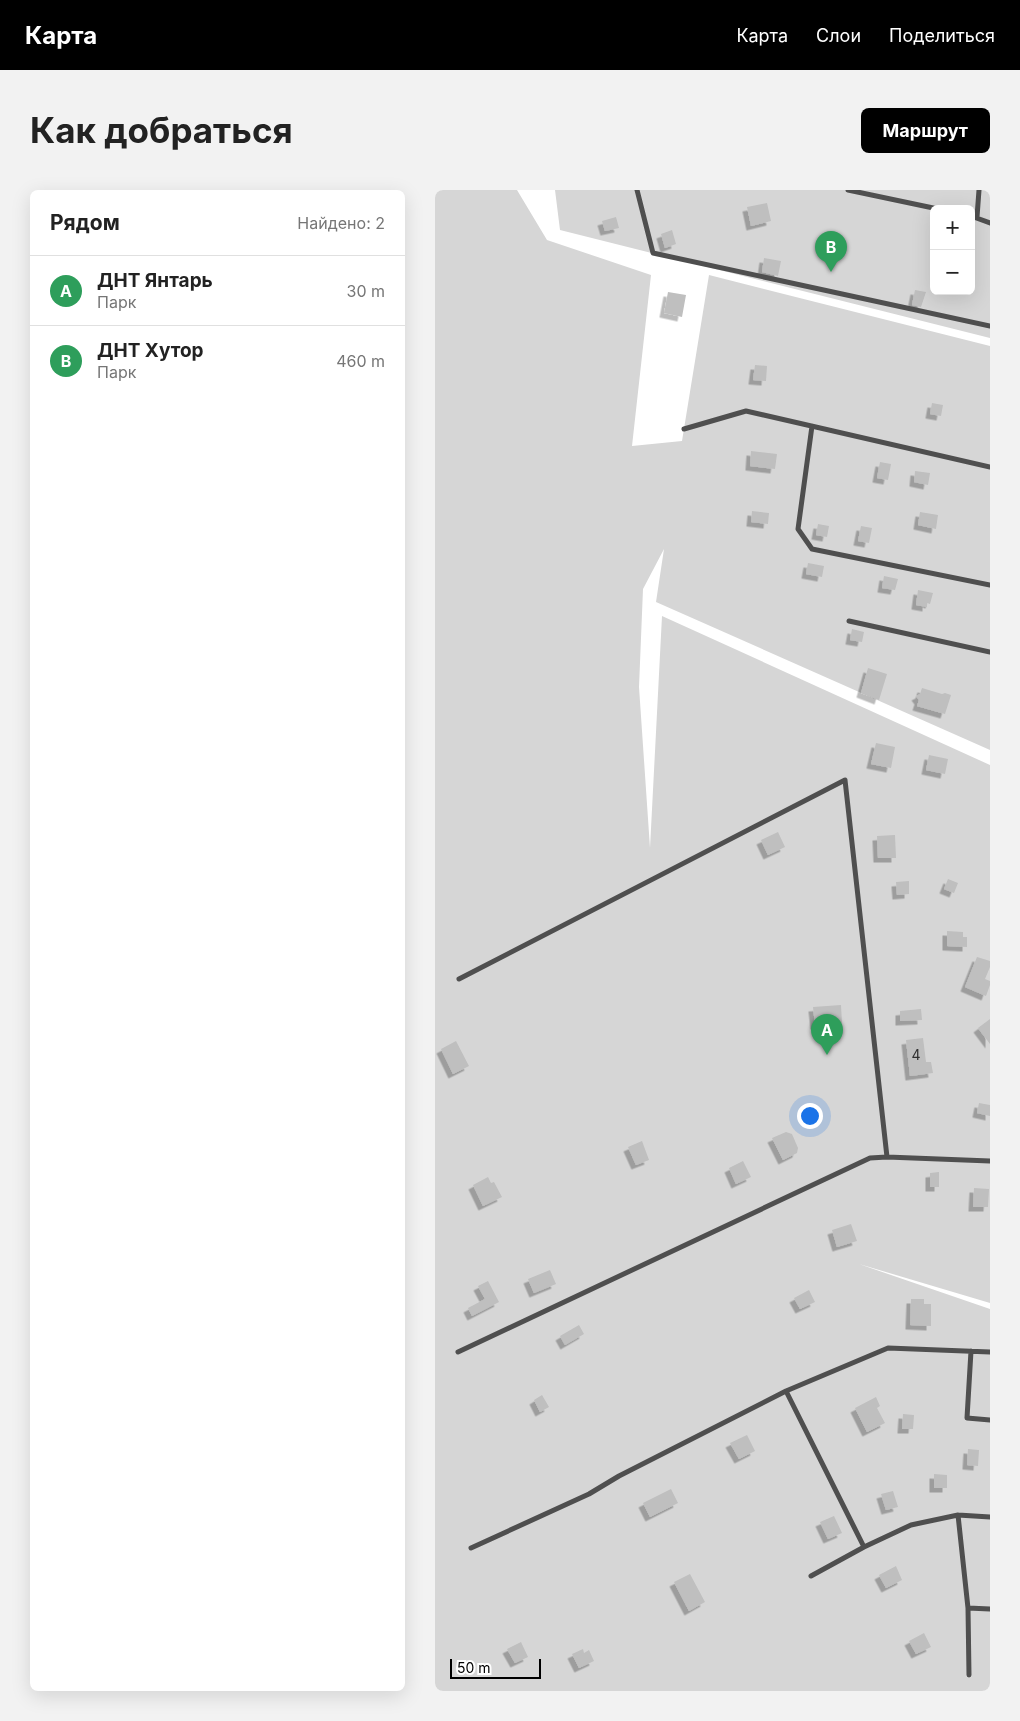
<!DOCTYPE html>
<html lang="ru">
<meta charset="utf-8">
<style>
:root{--surface:#fff;--page:#f2f2f2;--text:#222;--muted:#767676;--line:#e0e0e0;--accent:#000}
body{margin:0;font-family:Inter,sans-serif;background:var(--page);color:var(--text)}
.controls{position:absolute;right:15px;top:15px;display:grid;overflow:hidden;border-radius:8px;box-shadow:0 5px 20px #0002}
.controls button{width:45px;height:45px;display:grid;place-items:center;padding:0;border:0;border-bottom:1px solid var(--line);background:var(--surface);color:var(--text);font:25px sans-serif}
.scale{position:absolute;left:15px;bottom:12px;width:91px;box-sizing:border-box;padding-left:5px;border:2px solid #000;border-top:0;font-size:14px;line-height:18px;white-space:nowrap;color:#000;-webkit-text-stroke:4px #fff;paint-order:stroke}
.you{position:absolute;left:374px;top:925px;width:18px;height:18px;margin:-12px;border:4px solid #fff;border-radius:50%;background:#1a73e8;box-shadow:0 0 0 8px #1a73e833}
.badge{display:grid;place-items:center;width:32px;height:32px;border-radius:50%;background:var(--accent);color:#fff;font-size:16px;font-weight:700}
.pin{position:absolute;translate:-50% -41px;filter:drop-shadow(0 1px 2px #0008)}
.pin::after{content:'';position:absolute;top:26px;width:18px;height:15px;background:inherit;clip-path:polygon(0 0,100% 0,50% 100%)}
.list{margin:0;padding:0;list-style:none}
h2{display:flex;justify-content:space-between;align-items:center;height:65px;margin:0;padding:0 20px;font-size:21px}
h2 small{font-size:16px;font-weight:400;color:var(--muted)}
.list li{display:grid;grid-template-columns:32px 1fr auto;gap:15px;align-items:center;box-sizing:border-box;height:70px;padding:0 20px;border-top:1px solid var(--line)}
.list b{display:block;font-size:19px;white-space:nowrap}
.list p{margin:0;font-size:16px;white-space:nowrap;color:var(--muted)}
.list em{font-size:16px;font-style:normal;color:var(--muted)}
.map{position:relative;flex:none;width:555px;height:1501px;overflow:hidden;border-radius:8px}
header{display:flex;align-items:center;gap:30px;box-sizing:border-box;height:70px;padding:0 25px;background:var(--accent);color:#fff}
header strong{font-size:24px}
nav{display:flex;gap:28px;margin-inline-start:auto;font-size:18px}
.intro{display:flex;align-items:center;justify-content:space-between;box-sizing:border-box;height:120px;padding:0 30px}
h1{margin:0;font-size:35px}
.button{padding:12px 22px;border-radius:8px;background:var(--accent);color:#fff;font-size:18px;font-weight:700}
main{display:flex;gap:30px;padding:0 30px}
aside{flex:1;background:var(--surface);border-radius:8px;box-shadow:0 5px 20px #0002}
.map>svg:first-child{display:block}
</style>
<header>
<strong>Карта</strong>
<nav><a>Карта</a><a>Слои</a><a>Поделиться</a></nav>
</header>
<div class="intro"><h1>Как добраться</h1><a class="button">Маршрут</a></div>
<main>
<aside>
<h2>Рядом<small>Найдено: 2</small></h2>
<ul class="list">
<li><span class="badge" style="background:#2e9e5b">A</span><div><b>ДНТ Янтарь</b><p>Парк</p></div><em>30 m</em></li>
<li><span class="badge" style="background:#2e9e5b">B</span><div><b>ДНТ Хутор</b><p>Парк</p></div><em>460 m</em></li>
</ul>
</aside>
<div class="map">
<svg width="555" height="1501" viewBox="0 0 555 1501">
<defs>
<filter id="shadow"><feDropShadow dx="-4.5" dy="4.5" stdDeviation="0" flood-color="#0004"/></filter>
</defs>
<rect width="100%" height="100%" fill="#fff"/>
<!-- green -->
<path fill="#d6d6d6" fill-rule="evenodd" d="M0,0h82l30,50 104,35 -19,171 50,-5 27,-166 281,71v404l-334,-148 8,-53 -21,40 -4,98 11,161 12,-232 328,149v538l-131,-39 131,45v382h-555z
M120,0h435v148l-430,-108zM499,19h37v82h-37z"/>
<!-- building -->
<path fill="#bfbfbf" filter="url(#shadow)" d="M332,13l4,18 -20,5 -4,-19z
M181,27l3,11 -14,3 -3,-10z
M237,40l4,14 -11,4 -4,-14z
M329,68l17,3 -3,15 -16,-4z
M480,100l11,2 -5,15 -9,-2z
M233,102l18,3 -4,22 -18,-4z
M320,175l12,1 -1,15 -13,-1z
M497,213l11,2 -2,11 -11,-2z
M316,261l26,3 -2,15 -25,-3z
M445,272l11,2 -3,16 -11,-2z
M480,281l15,2 -2,12 -14,-3z
M317,321l17,2 -1,11 -17,-2z
M485,322l18,3 -2,14 -18,-4z
M383,334l11,2 -2,11 -11,-2z
M426,336l11,2 -3,15 -11,-2z
M373,373l16,3 -2,11 -16,-3z
M449,386l14,3 -3,11 -13,-2z
M483,400l15,3 -3,11 -3,-1v4l-11,-2z
M417,439l12,3 -2,10 -12,-2z
M433,478l19,6 -8,26 -18,-7z
M487,498l20,6 3,-1 6,2 -6,19 -28,-8 2,-6 -3,-4 4,-2z
M441,553l19,4 -4,21 -20,-4z
M494,565l19,4 -3,15 -19,-4z
M343,642l7,15 -17,8 -7,-15z
M460,645l1,23h-18l-1,-22z
M513,689l10,4 -4,10 -10,-4z
M474,691v13l-12,1 -1,-13z
M512,741l16,1v5h4v10l-20,-1z
M542,767l13,4v6l-5,12 5,2v4l-4,11 -21,-9z
M406,815l1,18 -27,2 -2,-18z
M486,819l1,11 -22,1v-10z
M555,829v25l-12,-16z
M488,848l3,24h5l2,11 -23,3 -4,-36z
M21,851l13,25 -16,8 -12,-25z
M544,913l11,2v11l-13,-3z
M351,942l6,2 6,14 -1,5 -14,7 -11,-22z
M207,951l7,19 -13,5 -8,-18z
M308,971l8,16 -15,7 -7,-16z
M504,982v15h-9v-14z
M53,987l3,6 3,-1 8,15 -19,9 -10,-21z
M539,998l15,1 -1,18h-15z
M416,1034l6,17 -20,6 -5,-17z
M115,1080l6,14 -22,9 -6,-14z
M53,1091l11,21 -27,14 -4,-8 17,-9 -7,-13z
M374,1100l6,12 -15,7 -6,-11z
M476,1109h13v5h7v22l-21,-1z
M144,1135l5,9 -19,11 -5,-9z
M107,1205l7,12 -9,5 -6,-12z
M441,1207l4,9 -3,2 8,15 -18,9 -12,-24z
M468,1224l11,1 -1,14h-11z
M312,1245l8,16 -16,8 -9,-16z
M533,1259l11,1 -1,16 -11,-1z
M499,1284l13,1v13h-13z
M236,1299l7,14 -28,14 -7,-14z
M458,1301l5,16 -12,3 -5,-16z
M399,1326l8,17 -14,6 -8,-17z
M461,1376l6,14 -16,8 -7,-13z
M255,1384l15,28 -16,9 -15,-29z
M489,1443l7,14 -15,7 -7,-13z
M86,1452l7,15 -13,6 -8,-14z
M148,1459l1,4 5,-3 5,11 -15,7 -7,-14z"/>
<g fill="none" stroke-linecap="round" stroke-linejoin="round">
<!-- service -->
<path stroke="#4f4f4f" stroke-width="5" d="M202,0l16,63 337,73
M413,0l90,19
M536,26l19,7
M542,27l2,-27
M377,236l-14,103 14,20 178,36
M249,239l62,-18 244,56
M414,431l141,31
M24,789l386,-199 42,377 103,4
M536,1161l-4,67 23,2
M23,1162l412,-194 17,-1
M351,1201l78,156
M523,1325l10,93 1,67
M36,1358l118,-54 30,-18 167,-85 102,-43 102,4
M376,1386l53,-29 47,-22 47,-10 32,2
M533,1418l22,1"/>
</g>
<g text-anchor="middle" dominant-baseline="central" stroke-width="5" stroke-linejoin="round" paint-order="stroke">
<!-- number labels -->
<g font-size="14" fill="#303030">
<text x="481" y="864">4</text>
</g>
</g>
</svg>
<div class="controls">
<button>+</button>
<button>−</button>
</div>
<div class="scale">50 m</div>
<div class="you"></div>
<div class="pin badge" style="left:392px;top:865px;background:#2e9e5b">A</div>
<div class="pin badge" style="left:396px;top:82px;background:#2e9e5b">B</div>
</div>
</main>
